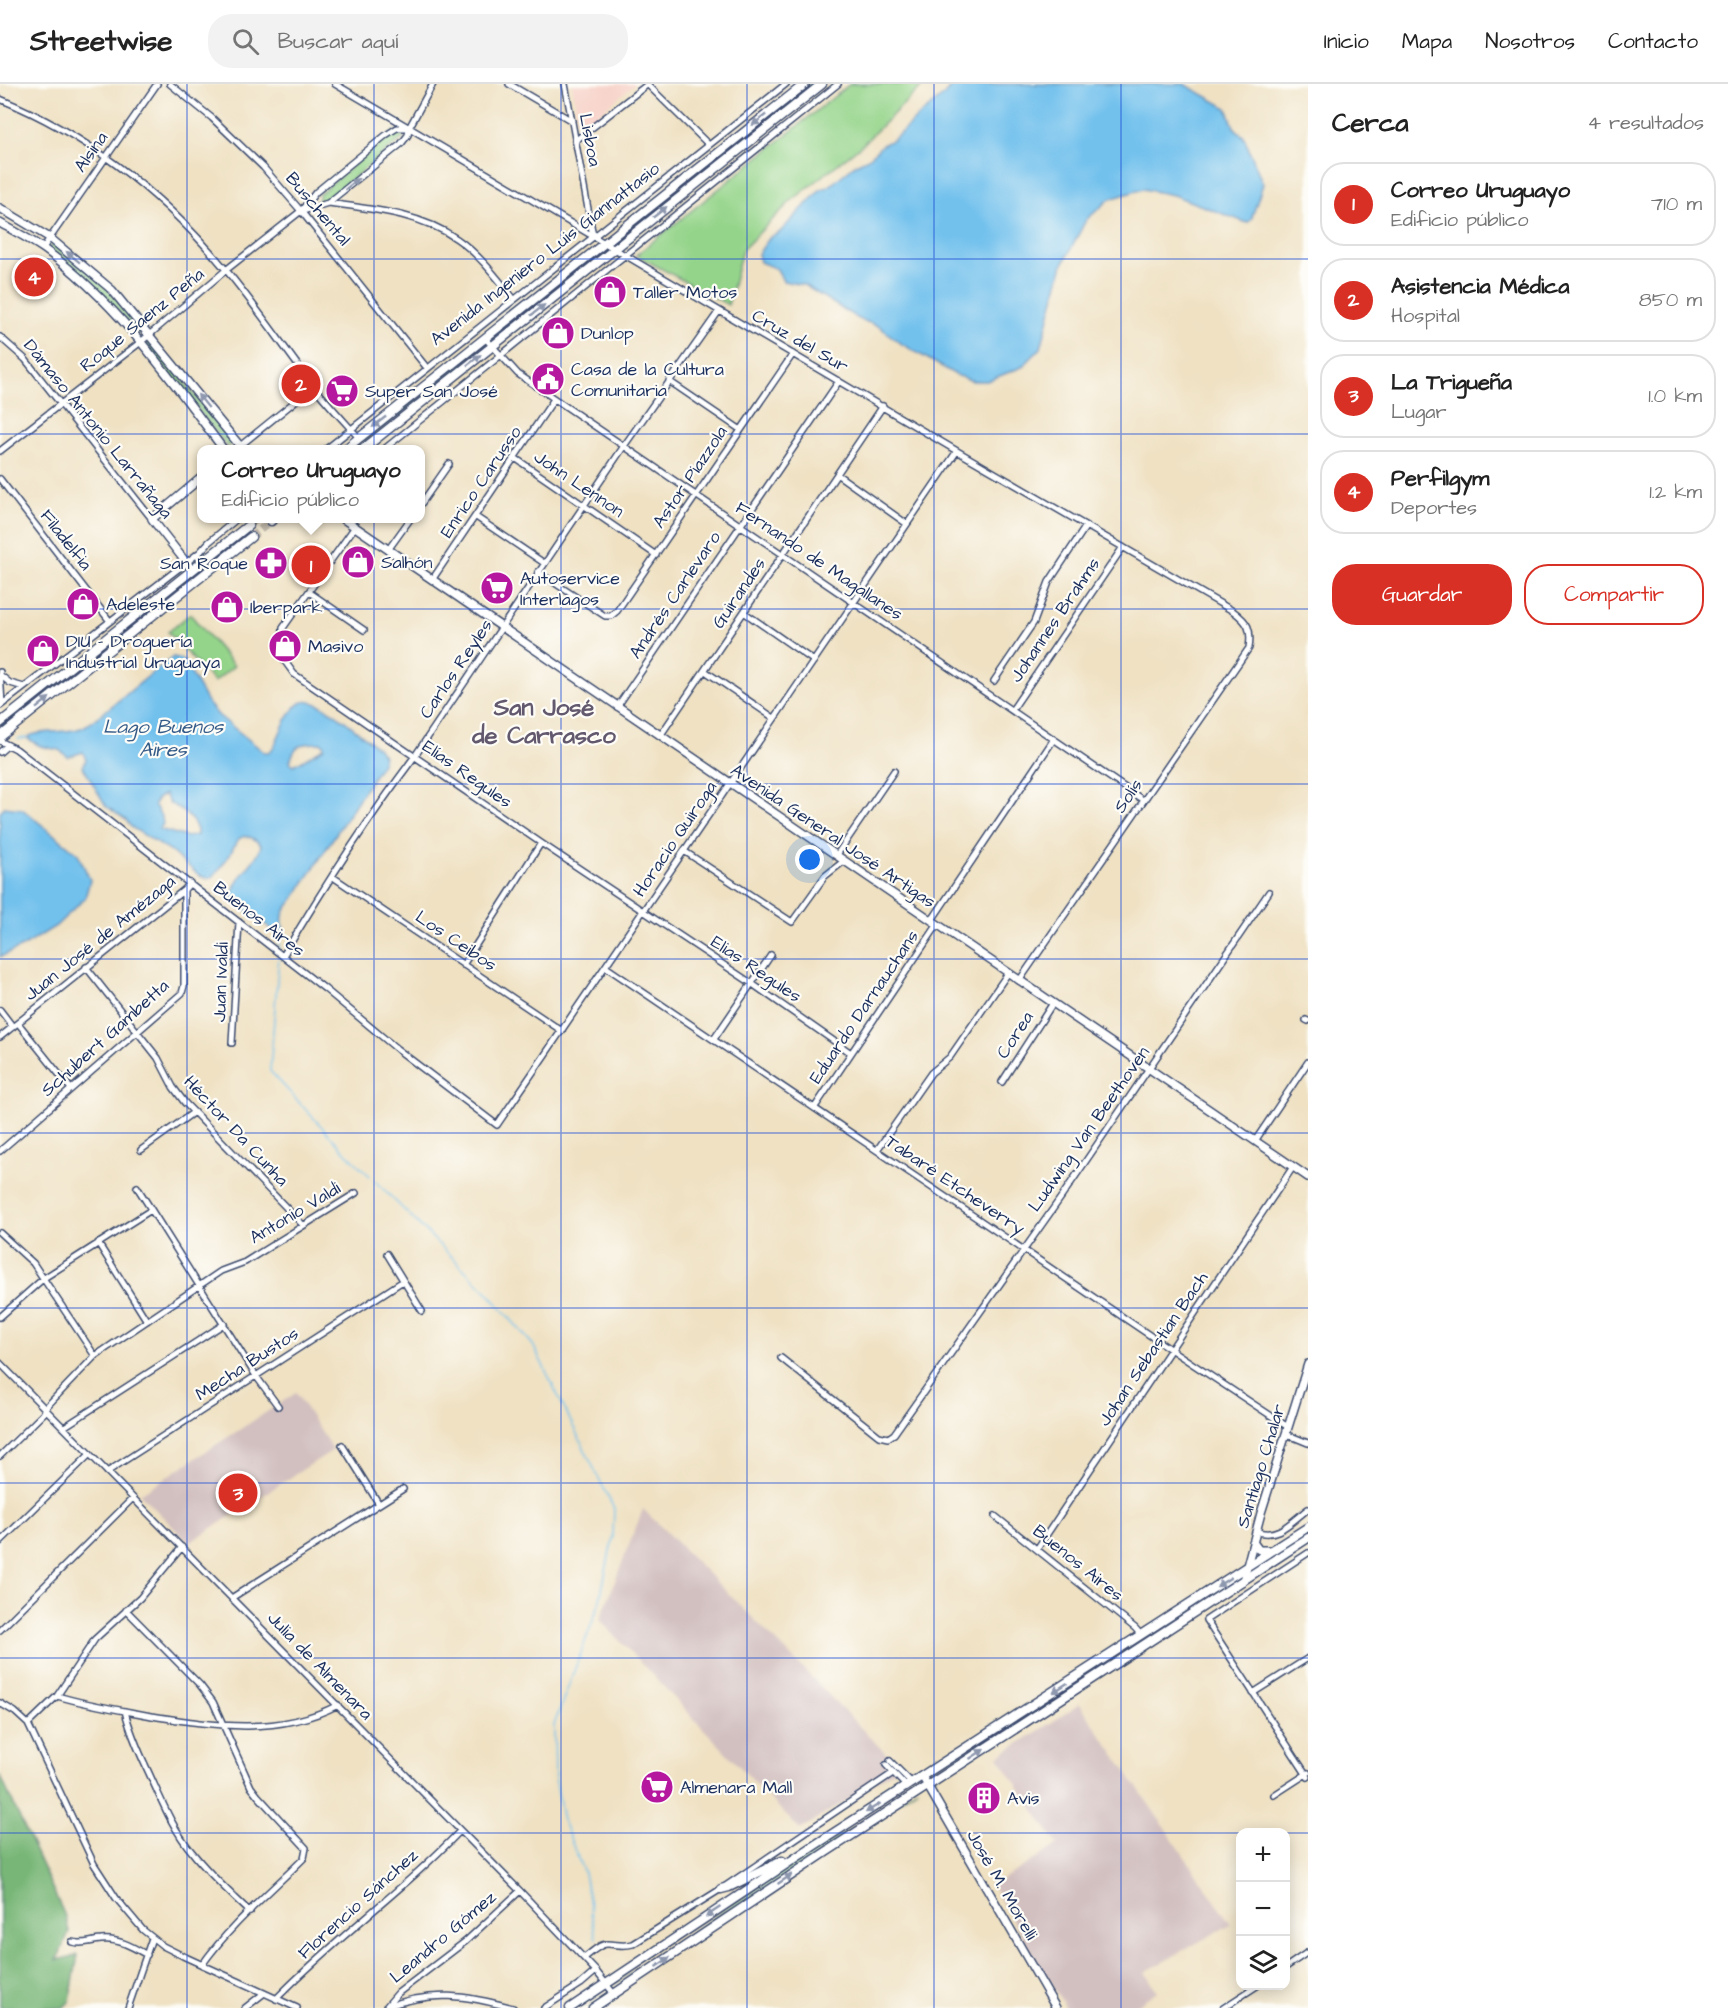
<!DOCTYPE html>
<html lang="es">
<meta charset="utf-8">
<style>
:root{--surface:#fff;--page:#f2f2f2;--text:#222;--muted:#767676;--line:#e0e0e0;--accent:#d93025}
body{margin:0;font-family:"Architects Daughter",sans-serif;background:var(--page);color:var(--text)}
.controls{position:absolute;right:18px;bottom:18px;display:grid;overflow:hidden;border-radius:12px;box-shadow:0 3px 15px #0003}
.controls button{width:54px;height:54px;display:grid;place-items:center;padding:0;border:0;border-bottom:2px solid var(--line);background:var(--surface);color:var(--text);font:30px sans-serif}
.you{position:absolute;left:810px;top:776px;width:21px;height:21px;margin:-15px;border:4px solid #fff;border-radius:50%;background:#1a73e8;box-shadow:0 0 0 9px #1a73e833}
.badge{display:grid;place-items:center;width:39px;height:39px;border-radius:50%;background:var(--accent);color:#fff;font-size:20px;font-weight:700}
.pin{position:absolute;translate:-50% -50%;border:3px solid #fff;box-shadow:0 2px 6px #0006}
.popup{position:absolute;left:197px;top:361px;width:228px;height:78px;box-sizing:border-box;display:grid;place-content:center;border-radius:12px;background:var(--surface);filter:drop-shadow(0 2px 4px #0005);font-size:20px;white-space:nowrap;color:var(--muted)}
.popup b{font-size:22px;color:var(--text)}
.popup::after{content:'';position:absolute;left:50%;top:100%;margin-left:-12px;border:12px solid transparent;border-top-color:var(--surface)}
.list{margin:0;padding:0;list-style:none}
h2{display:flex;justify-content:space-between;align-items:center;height:78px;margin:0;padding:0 24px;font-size:26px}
h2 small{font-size:20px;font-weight:400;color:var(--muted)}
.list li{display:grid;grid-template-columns:39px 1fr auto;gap:18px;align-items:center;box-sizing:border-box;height:84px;margin:0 12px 12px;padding:0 12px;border:2px solid var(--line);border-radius:24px}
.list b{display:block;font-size:22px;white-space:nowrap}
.list p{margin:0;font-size:20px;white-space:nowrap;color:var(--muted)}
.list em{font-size:20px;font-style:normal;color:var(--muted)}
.actions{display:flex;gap:12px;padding:18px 24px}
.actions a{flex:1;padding:14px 0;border:2px solid var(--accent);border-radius:24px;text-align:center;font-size:21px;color:var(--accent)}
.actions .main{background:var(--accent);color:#fff}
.icon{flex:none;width:33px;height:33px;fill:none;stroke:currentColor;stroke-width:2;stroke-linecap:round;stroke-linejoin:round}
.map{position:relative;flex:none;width:1308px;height:1924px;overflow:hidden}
header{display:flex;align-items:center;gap:36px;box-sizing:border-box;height:84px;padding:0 30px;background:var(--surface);border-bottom:2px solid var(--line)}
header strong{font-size:28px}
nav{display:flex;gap:33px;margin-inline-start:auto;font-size:21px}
.search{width:420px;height:54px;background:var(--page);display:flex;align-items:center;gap:15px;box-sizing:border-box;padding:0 21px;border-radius:24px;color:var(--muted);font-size:22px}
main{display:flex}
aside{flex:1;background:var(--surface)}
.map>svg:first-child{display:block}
</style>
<header>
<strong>Streetwise</strong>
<div class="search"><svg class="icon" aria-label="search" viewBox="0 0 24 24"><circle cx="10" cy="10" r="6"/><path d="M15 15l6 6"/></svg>Buscar aquí</div>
<nav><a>Inicio</a><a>Mapa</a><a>Nosotros</a><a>Contacto</a></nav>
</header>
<main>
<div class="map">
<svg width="1308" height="1924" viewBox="0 0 1308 1924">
<rect width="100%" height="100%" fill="#fdfcf7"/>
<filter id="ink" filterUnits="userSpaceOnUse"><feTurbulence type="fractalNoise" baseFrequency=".0167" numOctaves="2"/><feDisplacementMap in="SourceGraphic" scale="12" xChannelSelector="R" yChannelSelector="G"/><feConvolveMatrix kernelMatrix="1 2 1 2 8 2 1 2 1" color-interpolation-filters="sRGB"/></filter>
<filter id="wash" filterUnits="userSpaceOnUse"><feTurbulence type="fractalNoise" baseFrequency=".008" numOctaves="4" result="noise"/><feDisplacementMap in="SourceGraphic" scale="24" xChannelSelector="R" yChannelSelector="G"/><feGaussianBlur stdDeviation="1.35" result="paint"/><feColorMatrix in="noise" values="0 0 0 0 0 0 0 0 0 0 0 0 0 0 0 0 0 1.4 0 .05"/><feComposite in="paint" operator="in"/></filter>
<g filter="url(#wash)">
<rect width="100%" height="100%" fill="#efe1c2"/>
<!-- built -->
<path fill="#f7d1c8" d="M572,0h63l-48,39 -9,-3z"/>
<!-- industrial -->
<path fill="#d2bfc0" d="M296,1309l37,57 -144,93 -49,-49z
M643,1425l133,132 123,126 -99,63 -200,-210z
M1080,1620l151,220 -86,48 12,19 -24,17h-67l-74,-122 66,-41 -60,-88z"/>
<!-- green -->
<path fill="#94d48a" stroke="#588274" stroke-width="1.5" d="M809,0h9l-200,157 -1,-4z
M850,0h74l-61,60 -73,58 -48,48 -14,55 -92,-50z
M394,47l9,3v4l-77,62 -7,1v-7z
M53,160l50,40 41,47 -4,4 -42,-46 -49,-40z
M151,255l81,104 -4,4 -82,-103z
M483,264l-126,101 -5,1 109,-89z
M222,466l2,3 -137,111 -81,61z
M190,530l44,52 -20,16 -46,-50z
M1239,1492l-73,48 -35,26 -201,129 92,-59 41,-31z
M919,1703l-171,113 -36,20 -98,64 194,-130 34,-19z"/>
<!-- forest -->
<path fill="#77b676" stroke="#49726a" stroke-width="1.5" d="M0,1691l65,141 4,16 -12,28 21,-5 -8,46 -7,7h-63z"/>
<!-- water -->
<path fill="#72c1ed" stroke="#4678a6" stroke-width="1.5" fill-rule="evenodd" d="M953,0h231l43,24 7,19 10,10 19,47 -12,36 -4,3 -74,-28 -30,-6 -33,10 -24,21 -23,44 -22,84 -19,19 -35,14h-14l-17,-6 -56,-32 -20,-16 -23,-9 -53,-33 -21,-4 -6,-12 -17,-7 -2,-8 12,-17 9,-4 42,-44 7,-2 28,-23 14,-7 12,-12 12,-6 28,-26 21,-17z
M173,573l8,2 4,4 22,39 11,13 46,37h5l5,-5c6,-13 13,-36 27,-44 17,-10 64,35 78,46l5,7 -2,7 -89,137c-14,16 -10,16 -10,37l-3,1 -7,-8 -40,-30c-4,-21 25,-36 28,-55 -6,-7 -17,-13 -24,-4 -3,3 -4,9 -7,13 -5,8 -11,16 -17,23l-7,1 -7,-3 -29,-24 -39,-24 -5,-7 -20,-14 -23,-39 3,-7 -3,-8 -15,5 -9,-7 -19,-4 -13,-8c9,-9 40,-4 54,-10 10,-4 18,-13 27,-19 22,-17 43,-36 65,-52zM322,659l2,2v3l-30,17 -4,-3c6,-21 13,-18 32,-19zM165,710l4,9c11,5 30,19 28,32l-10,2 -28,-8 4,-5 -1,-6 -8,-14 4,-6z
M4,723l18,2 56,45 12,26 -5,18 -29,28 -32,20 -24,11v-145z"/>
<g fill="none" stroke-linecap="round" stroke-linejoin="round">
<!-- stream -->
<path stroke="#72c1ed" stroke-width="1.5" d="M18,655l9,-1
M279,867l1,-13
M279,872l-9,115 77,83 23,22
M374,1096l114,113 45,52 81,164 -1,28 -14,67 -45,121 1,51 8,45 21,52 12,66"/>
</g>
</g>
<g filter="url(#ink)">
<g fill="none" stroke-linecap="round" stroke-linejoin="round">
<!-- primary-tunnel -->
<path stroke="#c5bdae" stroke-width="8" stroke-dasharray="8 4" stroke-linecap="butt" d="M249,441l8,-7
M251,453l20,-16"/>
<defs>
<path id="minor" d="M170,0l42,34 51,49 38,44 126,157
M335,0l622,367 276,160c15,11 19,18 16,37l-230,333
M509,0l63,37
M565,0l28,152
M647,0l62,61
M0,15c90,37 165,97 226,171 30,36 57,76 85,113 15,19 32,37 48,55
M575,57l73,-57
M328,119c43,6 92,10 129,36 22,15 40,39 57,60
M303,127l25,-8 73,-59 7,-9 1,-7 24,-44
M43,164l114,-164
M0,253l25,22 127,160
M485,254l33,36 28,19 597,407
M669,297l72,49
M240,362l74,-60
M325,366l461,-366
M383,366l455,-366
M0,367l142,-110 84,-71 75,-59 15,-19 70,-57 11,-7h11
M515,374l141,97
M838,391l69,49
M0,395l109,141
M421,420l28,-40
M476,433l68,46
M354,444l-71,100 -2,28 13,18 247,169 210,140 100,70
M388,466l23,-32
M538,488l67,44h6l6,-5 176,-257
M432,496l122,-181
M309,508l55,38
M745,529l69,48
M705,587l69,47
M0,588l2,32
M0,591l10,8 14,4
M994,597l40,-59 15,-40 37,-56
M0,622l200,-154 9,-10 29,-24
M617,623l222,-326
M1012,626l111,-163
M660,652l223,-330
M0,657l16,8 309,240 72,60 100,76 460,-674
M0,668l8,-7
M684,767l108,71 33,-46 19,-15
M836,772l58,-85
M333,793l229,154
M932,836l122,-181
M283,872c40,-68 84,-136 132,-200l209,-310 95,-135
M463,881l78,-122
M86,883l72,91 15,29 12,16 118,122
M606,883l564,382 118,78
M0,926l13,17
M1306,936l2,1
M18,939l53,66
M0,953l184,-147 6,-7
M714,955l57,-84
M232,959l7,-121
M1002,998l51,-79
M815,1023l123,-183
M1255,1057l53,-79
M141,1066l53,-38
M877,1066l54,-77 19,-16 58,-84
M0,1067l182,-158 2,-7v-96
M137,1103l119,189 22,30
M0,1149l33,30 62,93
M98,1159l49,78
M387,1170l35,57
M0,1233l44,-39 107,-68
M781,1274l98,78 9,2 6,-4 168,-238 207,-304
M0,1279l520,528 76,80 18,23
M64,1343l160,-103
M1286,1350l22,9
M342,1361l37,59
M0,1372l43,-42 5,-9 47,-49 126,-85 24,-9 111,-69
M107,1388l296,-191
M995,1432l140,112 6,7
M1256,1447c21,9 36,-10 52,-22
M0,1458l90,-88
M1037,1465l256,-382
M1308,1469l-102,67 102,157
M233,1513l170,-108
M126,1526l74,75 13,17 38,85 7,9 48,52 -2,10c-34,34 -74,67 -102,107
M0,1546l133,-132
M1253,1609l55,-35
M57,1612c31,9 63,14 95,20 63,10 127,20 186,-11
M0,1619l15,9 13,12 66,140 22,34 27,32 20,16 20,10 114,52
M125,1627c5,21 14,41 23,60 13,28 24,57 44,81 17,22 38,41 58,60
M28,1640l29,-28 38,-57 45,-41 42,-51
M890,1677l22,22
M886,1681l21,22
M1274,1711l34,-22
M72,1858c11,3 18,-1 29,-2 17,-2 32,7 46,15
M584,1874c6,-4 15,-14 23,-14 10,0 15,3 26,0l88,-55 172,-116
M1286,1883l22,-15
M276,1915c58,-60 127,-108 184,-168
M386,1923l12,-14 68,-52 54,-50
M386,1923c46,-17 80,-12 127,1
M128,1924l24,-70
M245,1924l18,-14
M544,1924l37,-24 15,-13
M1223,1924l34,-22"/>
<path id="tertiary" d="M0,124l50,30 62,52 128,156 -4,4
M0,139c14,8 30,16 44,26 73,53 126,129 180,201
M342,434l966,659
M192,486l-40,-51 50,-42
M1253,1458l6,8h14
M1243,1497l18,-68 47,-149
M922,1692l134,232"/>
<path id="primary" d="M344,366l461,-366
M362,366l460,-366
M271,437l3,-3
M0,639l249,-198
M0,653l251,-200"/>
<path id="trunk" d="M721,1805l8,-2 53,-26
M570,1924l245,-163 493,-318
M593,1924l230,-154 485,-316"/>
</defs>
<!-- minor casing -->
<use href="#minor" stroke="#3b4a6d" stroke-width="8"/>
<!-- tertiary casing -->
<use href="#tertiary" stroke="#3b4a6d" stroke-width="10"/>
<!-- primary casing -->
<use href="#primary" stroke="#3b4a6d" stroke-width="11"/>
<!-- trunk casing -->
<use href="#trunk" stroke="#3b4a6d" stroke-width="11"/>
<!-- minor -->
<use href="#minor" stroke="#fff" stroke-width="5"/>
<!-- tertiary -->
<use href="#tertiary" stroke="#fff" stroke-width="7"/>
<!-- primary -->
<use href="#primary" stroke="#fff" stroke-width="8"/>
<!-- trunk -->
<use href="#trunk" stroke="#fff" stroke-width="8"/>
</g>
<!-- one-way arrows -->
<defs><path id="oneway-solid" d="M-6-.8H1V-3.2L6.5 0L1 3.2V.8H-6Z" transform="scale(1.5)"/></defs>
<g fill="#8d97ae">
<use href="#oneway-solid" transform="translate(759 36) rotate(142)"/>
<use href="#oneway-solid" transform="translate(352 100) rotate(-39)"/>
<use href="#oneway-solid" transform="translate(660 128) rotate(-38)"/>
<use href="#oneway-solid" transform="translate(73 173) rotate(-141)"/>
<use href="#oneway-solid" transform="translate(538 226) rotate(-38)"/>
<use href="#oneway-solid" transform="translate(474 276) rotate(-38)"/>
<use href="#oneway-solid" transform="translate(203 317) rotate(-129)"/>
<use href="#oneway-solid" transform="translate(379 338) rotate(142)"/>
<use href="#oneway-solid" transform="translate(43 619) rotate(-39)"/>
<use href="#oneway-solid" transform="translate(1224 1498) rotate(147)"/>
<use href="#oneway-solid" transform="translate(1060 1604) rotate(147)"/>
<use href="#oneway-solid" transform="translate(977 1670) rotate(-33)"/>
<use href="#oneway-solid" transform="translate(873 1724) rotate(148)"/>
<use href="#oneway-solid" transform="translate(785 1795) rotate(-34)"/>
<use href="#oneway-solid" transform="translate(713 1828) rotate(146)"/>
<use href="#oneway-solid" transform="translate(663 1878) rotate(-34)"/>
</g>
</g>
<!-- grid -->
<path fill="none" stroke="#1d4ed8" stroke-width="1.5" stroke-opacity="0.55" d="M187,0v1924M374,0v1924M561,0v1924M747,0v1924M934,0v1924M1121,0v1924M0,175h1308M0,350h1308M0,525h1308M0,700h1308M0,875h1308M0,1049h1308M0,1224h1308M0,1399h1308M0,1574h1308M0,1749h1240M1286,1749h22"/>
<!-- icons -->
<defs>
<symbol id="shop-disc" viewBox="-11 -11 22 22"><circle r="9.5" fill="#b5179e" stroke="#fdfcf7"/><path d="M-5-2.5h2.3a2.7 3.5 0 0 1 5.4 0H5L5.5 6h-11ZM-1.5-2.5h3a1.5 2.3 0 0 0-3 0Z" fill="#fff"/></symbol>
<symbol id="civic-disc" viewBox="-11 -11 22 22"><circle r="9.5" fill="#b5179e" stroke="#fdfcf7"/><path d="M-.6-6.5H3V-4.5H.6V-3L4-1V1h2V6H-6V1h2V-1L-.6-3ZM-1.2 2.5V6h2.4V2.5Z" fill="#fff"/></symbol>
<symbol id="supermarket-disc" viewBox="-11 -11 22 22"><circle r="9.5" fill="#b5179e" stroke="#fdfcf7"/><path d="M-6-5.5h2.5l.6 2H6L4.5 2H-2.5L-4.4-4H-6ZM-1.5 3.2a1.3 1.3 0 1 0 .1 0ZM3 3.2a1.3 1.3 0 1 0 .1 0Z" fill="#fff"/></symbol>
<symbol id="pharmacy-disc" viewBox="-11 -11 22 22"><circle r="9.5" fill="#b5179e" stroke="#fdfcf7"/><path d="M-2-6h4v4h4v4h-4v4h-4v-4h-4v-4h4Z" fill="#fff"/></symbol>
<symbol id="building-disc" viewBox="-11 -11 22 22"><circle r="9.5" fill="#b5179e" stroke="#fdfcf7"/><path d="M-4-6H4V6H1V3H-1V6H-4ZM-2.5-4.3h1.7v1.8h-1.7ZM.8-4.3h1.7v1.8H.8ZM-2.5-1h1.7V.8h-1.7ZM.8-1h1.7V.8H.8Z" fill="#fff"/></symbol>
</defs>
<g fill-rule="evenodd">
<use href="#shop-disc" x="591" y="189" width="38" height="38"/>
<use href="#shop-disc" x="539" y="230" width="38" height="38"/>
<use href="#civic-disc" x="529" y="276" width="38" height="38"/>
<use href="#supermarket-disc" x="323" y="288" width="38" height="38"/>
<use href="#shop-disc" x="339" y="459" width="38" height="38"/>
<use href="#pharmacy-disc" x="252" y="460" width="38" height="38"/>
<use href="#supermarket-disc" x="478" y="485" width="38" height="38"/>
<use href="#shop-disc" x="64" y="501" width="38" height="38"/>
<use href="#shop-disc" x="208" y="504" width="38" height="38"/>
<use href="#shop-disc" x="266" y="543" width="38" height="38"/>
<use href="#shop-disc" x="24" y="548" width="38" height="38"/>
<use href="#supermarket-disc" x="638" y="1684" width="38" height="38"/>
<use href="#building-disc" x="965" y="1695" width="38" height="38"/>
</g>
<g text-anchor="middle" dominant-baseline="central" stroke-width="4.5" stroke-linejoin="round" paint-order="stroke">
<!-- street labels -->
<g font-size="18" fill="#1b2f5e" stroke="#fdfcf7">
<text transform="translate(590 56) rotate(79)">Lisboa</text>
<text transform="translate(91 68) rotate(-55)">Alsina</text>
<text transform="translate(318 125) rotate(50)">Buschental</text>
<text transform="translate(545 170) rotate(-38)">Avenida Ingeniero Luis Giannattasio</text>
<text transform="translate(142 236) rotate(-39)">Roque Saenz Peña</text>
<text transform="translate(800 257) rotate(30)">Cruz del Sur</text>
<text transform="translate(98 345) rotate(51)">Dámaso Antonio Larrañaga</text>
<text transform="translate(690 393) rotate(-56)">Astor Piazzola</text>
<text transform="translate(481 398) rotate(-56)">Enrico Carusso</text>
<text transform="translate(579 400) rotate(34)">John Lennon</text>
<text transform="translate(66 456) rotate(52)">Filadelfia</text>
<text transform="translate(819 477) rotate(34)">Fernando de Magallanes</text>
<text transform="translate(739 509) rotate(-56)">Guirandes</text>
<text transform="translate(675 511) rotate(-56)">Andrés Carlevaro</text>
<text transform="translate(1055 536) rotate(-56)">Johannes Brahms</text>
<text transform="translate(456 585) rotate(-56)">Carlos Reyles</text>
<text transform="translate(467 690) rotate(35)">Elías Regules</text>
<text transform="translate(1128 712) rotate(-56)">Solís</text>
<text transform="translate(833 752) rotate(34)">Avenida General José Artigas</text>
<text transform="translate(675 755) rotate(-56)">Horacio Quiroga</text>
<text transform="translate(259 835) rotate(38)">Buenos Aires</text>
<text transform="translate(100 854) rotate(-39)">Juan José de Amézaga</text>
<text transform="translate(456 857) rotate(34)">Los Ceibos</text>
<text transform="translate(756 885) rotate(34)">Elias Regules</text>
<text transform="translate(221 898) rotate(-88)">Juan Ivaldi</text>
<text transform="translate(864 923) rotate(-56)">Eduardo Darnauchans</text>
<text transform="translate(1015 951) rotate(-57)">Corea</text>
<text transform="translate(105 954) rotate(-42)">Schubert Gambetta</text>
<text transform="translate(1089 1045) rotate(-55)">Ludwing Van Beethoven</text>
<text transform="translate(236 1047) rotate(47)">Héctor Da Cunha</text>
<text transform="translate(955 1101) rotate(34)">Tabaré Etcheverry</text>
<text transform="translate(295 1129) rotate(-31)">Antonio Valdi</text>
<text transform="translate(1153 1265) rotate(-56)">Johan Sebastian Bach</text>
<text transform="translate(247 1280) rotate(-33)">Mecha Bustos</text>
<text transform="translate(1261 1382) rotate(-73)">Santiago Chalar</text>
<text transform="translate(1078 1479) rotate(39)">Buenos Aires</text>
<text transform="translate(320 1582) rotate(46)">Julia de Almenara</text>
<text transform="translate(1002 1801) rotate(60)">José M. Morelli</text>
<text transform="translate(358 1820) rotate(-42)">Florencio Sánchez</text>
<text transform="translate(443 1853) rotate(-40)">Leandro Gómez</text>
</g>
<!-- poi labels -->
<g font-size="18" fill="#1b2f5e" stroke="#fdfcf7" text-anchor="start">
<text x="633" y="208">Taller Motos</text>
<text x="581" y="249">Dunlop</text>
<text x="571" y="285">Casa de la Cultura<tspan x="571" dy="21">Comunitaria</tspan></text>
<text x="365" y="307">Super San José</text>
<text x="381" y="478">Salhón</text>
<text x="248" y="479" text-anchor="end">San Roque</text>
<text x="520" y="494">Autoservice<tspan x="520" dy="21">Interlagos</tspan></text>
<text x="106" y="520">Adeleste</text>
<text x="250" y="523">Iberpark</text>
<text x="66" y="557">DIU - Droguería<tspan x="66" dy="21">Industrial Uruguaya</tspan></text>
<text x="308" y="562">Masivo</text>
<text x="680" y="1703">Almenara Mall</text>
<text x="1007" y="1714">Avis</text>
</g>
<!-- water labels -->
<g font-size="20" font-style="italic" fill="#355b89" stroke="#fdfcf7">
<text x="163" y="643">Lago Buenos<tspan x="163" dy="23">Aires</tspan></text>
</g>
<!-- district labels -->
<g font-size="24" font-weight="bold" fill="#63596e" stroke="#fdfcf7">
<text x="544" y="624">San José<tspan x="544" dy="28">de Carrasco</tspan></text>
</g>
</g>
</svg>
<div class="controls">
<button>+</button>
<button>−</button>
<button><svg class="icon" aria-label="layers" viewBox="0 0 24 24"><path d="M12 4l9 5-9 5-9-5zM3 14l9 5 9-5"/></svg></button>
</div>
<div class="you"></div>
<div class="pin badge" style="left:311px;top:481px">1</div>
<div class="popup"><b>Correo Uruguayo</b>Edificio público</div>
<div class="pin badge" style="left:301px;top:300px">2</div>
<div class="pin badge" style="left:238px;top:1409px">3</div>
<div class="pin badge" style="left:34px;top:193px">4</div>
</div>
<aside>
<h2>Cerca<small>4 resultados</small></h2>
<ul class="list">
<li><span class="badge">1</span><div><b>Correo Uruguayo</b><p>Edificio público</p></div><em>710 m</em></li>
<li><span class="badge">2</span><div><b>Asistencia Médica</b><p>Hospital</p></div><em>850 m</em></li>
<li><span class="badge">3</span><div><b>La Trigueña</b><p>Lugar</p></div><em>1.0 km</em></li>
<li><span class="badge">4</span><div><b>Perfilgym</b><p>Deportes</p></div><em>1.2 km</em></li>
</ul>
<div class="actions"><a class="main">Guardar</a><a>Compartir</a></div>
</aside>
</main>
